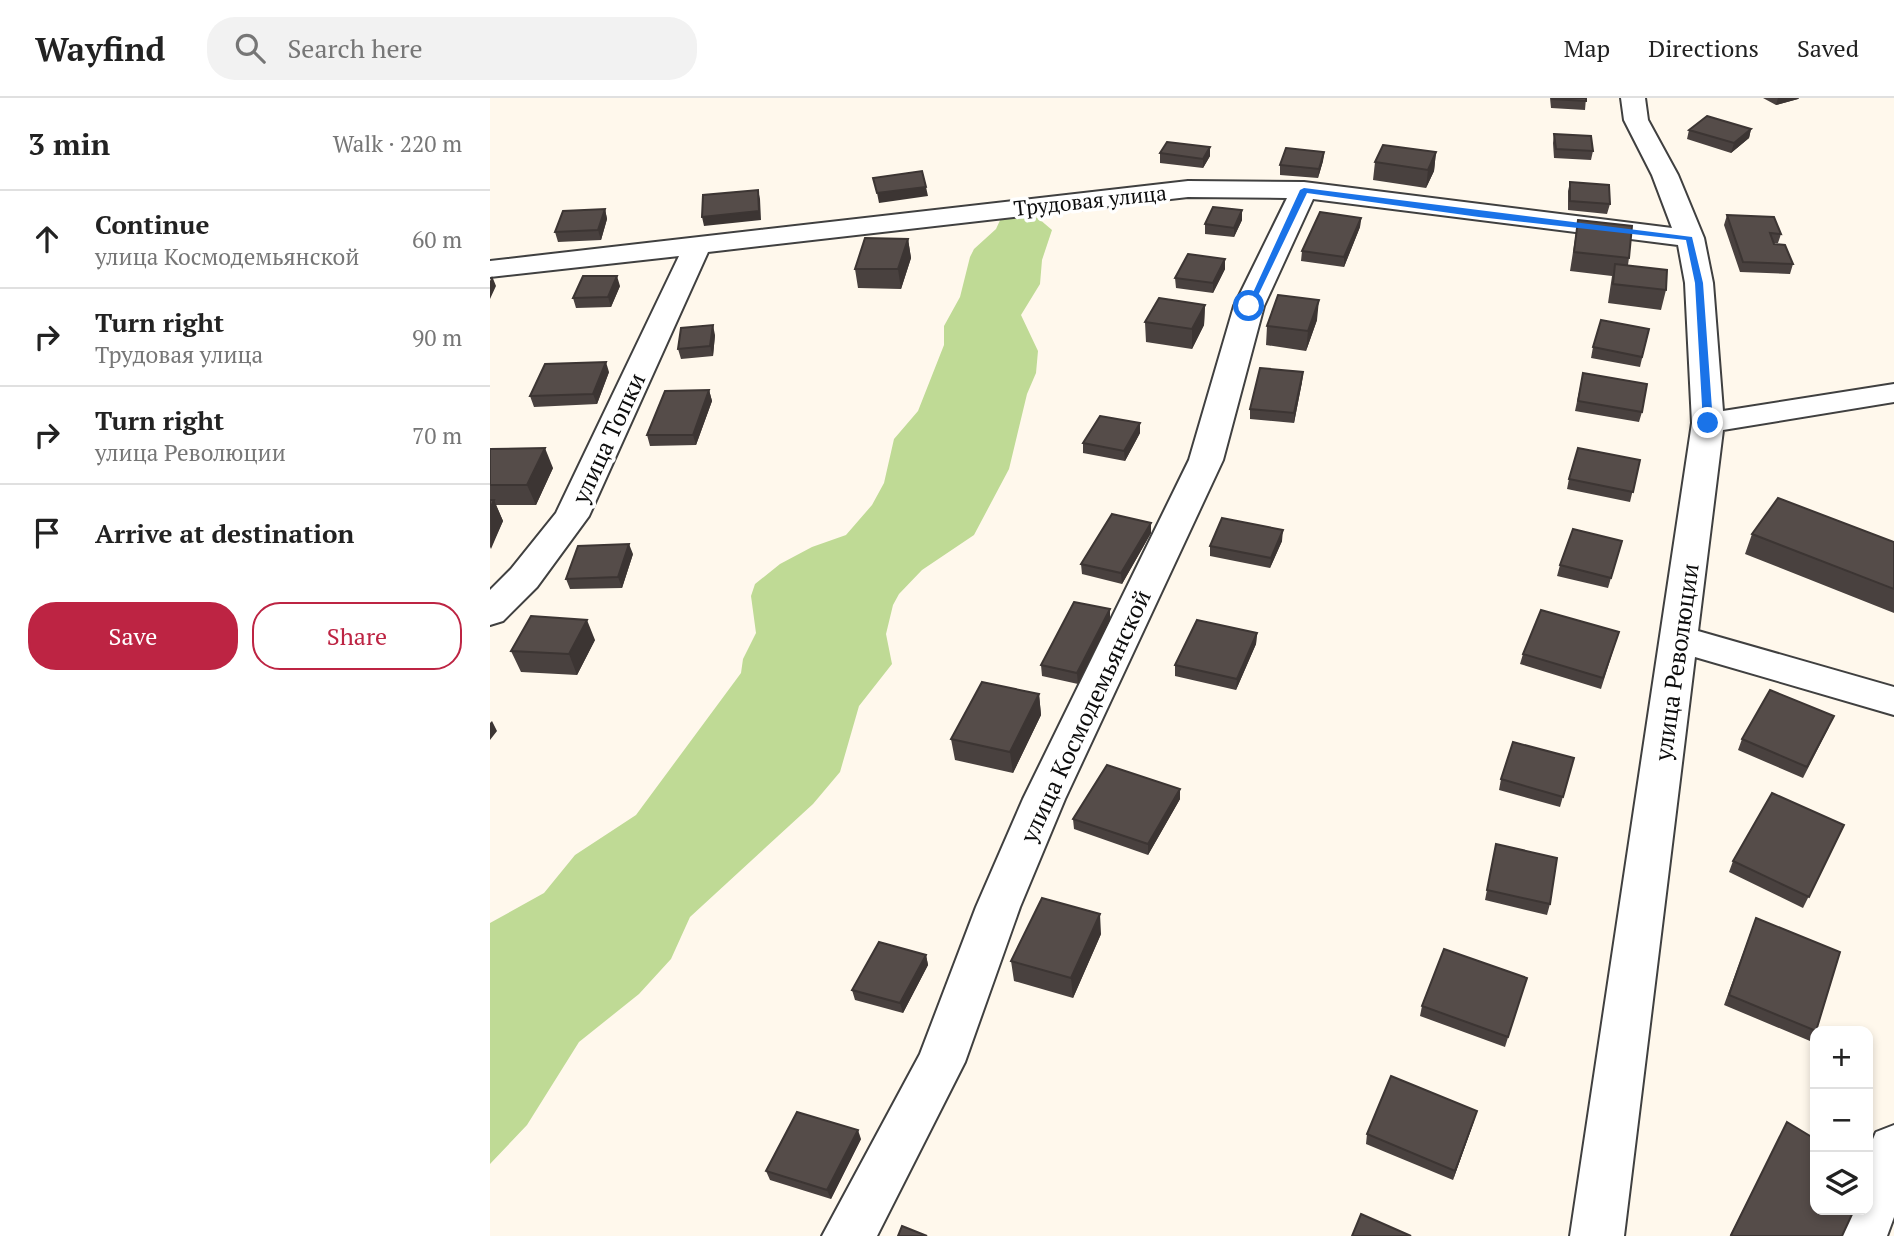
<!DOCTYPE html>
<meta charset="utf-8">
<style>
:root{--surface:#fff;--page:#f2f2f2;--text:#222;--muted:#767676;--line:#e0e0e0;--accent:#bd2443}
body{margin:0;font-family:"PT Serif",serif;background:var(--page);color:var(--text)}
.controls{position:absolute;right:21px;bottom:21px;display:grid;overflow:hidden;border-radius:14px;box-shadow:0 4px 10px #0003}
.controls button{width:63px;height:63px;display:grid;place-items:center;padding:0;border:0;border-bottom:2px solid var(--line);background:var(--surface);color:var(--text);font:35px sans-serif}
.stop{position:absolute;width:21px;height:21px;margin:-16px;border:5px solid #1a73e8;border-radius:50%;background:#fff}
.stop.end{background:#1a73e8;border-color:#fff;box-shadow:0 2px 7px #0008}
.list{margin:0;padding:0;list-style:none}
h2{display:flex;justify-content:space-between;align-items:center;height:91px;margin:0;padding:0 28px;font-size:30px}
h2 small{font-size:23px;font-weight:400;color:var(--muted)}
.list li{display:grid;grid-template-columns:46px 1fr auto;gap:21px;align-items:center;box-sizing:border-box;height:98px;padding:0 28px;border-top:2px solid var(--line)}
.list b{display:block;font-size:26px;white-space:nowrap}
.list p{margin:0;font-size:23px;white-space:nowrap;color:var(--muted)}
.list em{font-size:23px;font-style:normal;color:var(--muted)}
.actions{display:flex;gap:14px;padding:21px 28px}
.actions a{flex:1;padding:16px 0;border:2px solid var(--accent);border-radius:28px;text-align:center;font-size:24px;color:var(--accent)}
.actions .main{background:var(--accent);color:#fff}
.icon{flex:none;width:38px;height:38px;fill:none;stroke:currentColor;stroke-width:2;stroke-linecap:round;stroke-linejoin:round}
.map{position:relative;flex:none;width:1404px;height:1138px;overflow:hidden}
header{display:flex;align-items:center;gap:42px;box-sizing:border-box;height:98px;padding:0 35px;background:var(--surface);border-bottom:2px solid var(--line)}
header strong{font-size:33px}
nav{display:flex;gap:38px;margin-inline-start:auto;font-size:24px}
.search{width:490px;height:63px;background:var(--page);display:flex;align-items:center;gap:18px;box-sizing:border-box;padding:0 24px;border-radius:28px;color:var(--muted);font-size:26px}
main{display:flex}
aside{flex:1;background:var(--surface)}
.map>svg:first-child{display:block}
</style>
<header>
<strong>Wayfind</strong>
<div class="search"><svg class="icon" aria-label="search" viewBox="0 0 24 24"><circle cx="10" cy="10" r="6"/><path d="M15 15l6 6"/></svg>Search here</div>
<nav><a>Map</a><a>Directions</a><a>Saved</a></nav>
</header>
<main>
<aside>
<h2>3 min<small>Walk · 220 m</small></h2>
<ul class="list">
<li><svg class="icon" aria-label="ahead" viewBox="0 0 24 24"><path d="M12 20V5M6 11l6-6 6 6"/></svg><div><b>Continue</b><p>улица Космодемьянской</p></div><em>60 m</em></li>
<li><svg class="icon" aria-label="right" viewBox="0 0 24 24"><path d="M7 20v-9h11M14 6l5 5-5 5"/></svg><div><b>Turn right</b><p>Трудовая улица</p></div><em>90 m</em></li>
<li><svg class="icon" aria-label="right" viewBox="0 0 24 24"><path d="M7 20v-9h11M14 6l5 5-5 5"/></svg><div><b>Turn right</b><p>улица Революции</p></div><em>70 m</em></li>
<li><svg class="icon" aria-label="arrive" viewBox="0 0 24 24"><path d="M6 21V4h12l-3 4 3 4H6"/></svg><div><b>Arrive at destination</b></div></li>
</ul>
<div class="actions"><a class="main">Save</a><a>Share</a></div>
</aside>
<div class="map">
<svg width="1404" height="1138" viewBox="0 0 1404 1138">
<rect width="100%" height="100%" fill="#fff8ec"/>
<!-- forest -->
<path fill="#bfda95" d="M536,117l12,3 14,12 -10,30 -2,24 -19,31 17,36 -2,22 -9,21 -18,75 -35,66 -52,35 -23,24 -6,11 -7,29 6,30 -33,42 -19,66 -27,32 -123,113 -19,42 -32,35 -60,48 -52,83 -37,39v-241l54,-30 31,-38 61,-40 105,-142 2,-14 13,-26 -5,-37 4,-12 25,-20 32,-17 34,-12 26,-30 12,-22 10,-44 24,-28 26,-66v-19l16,-29 10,-40 4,-8 22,-20 6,-13z"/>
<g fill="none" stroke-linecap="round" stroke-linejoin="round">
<defs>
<path id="minor" d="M1131,0h24l3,22 30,55 26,63 9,45 10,128 171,-27v18l-171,28 -25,201 196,56v28l-199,-58 -71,579h-54l122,-813 -7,-140 -7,-38 -365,-46 -49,107 -41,154 -158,339 -45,108 -55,155 -88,174h-55l98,-182 56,-147 47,-108 166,-339 45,-154 53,-108 -99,-1 -480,55 -119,264 -52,71 -34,34 -13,4v-35l21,-21 45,-56 123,-257 -189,21v-16l698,-80 116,1 368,46 -20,-53 -28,-55z
M1404,1027v92l-7,19h-54l11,-26h24v-59l8,-19z"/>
</defs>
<!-- minor casing -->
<use href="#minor" stroke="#404040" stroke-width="4"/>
<!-- minor -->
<use href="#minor" fill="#fff" fill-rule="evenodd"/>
</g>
<!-- wall -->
<path fill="#49413f" d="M1060,0h36l-1,12 -34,-2z
M1273,0h36l-1,1 -22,6z
M1261,31l-2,9 -18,15 -44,-14 2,-9z
M1064,36l39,17 -2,9 -37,-2 -1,-15z
M720,49v9l-7,12 -43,-5v-10z
M834,54l-1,9 -5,17 -38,-3v-10z
M946,54l-2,19 -8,17 -53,-8 2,-18z
M1080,84l40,22 -3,10 -39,-4v-19z
M115,111l2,10 -6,21 -43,2 -3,-10z
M752,112v10l-8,17 -29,-3v-10z
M1237,117l54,19 -3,9h-4l19,21 -3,10 -50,-2 -16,-47z
M871,120l-1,9 -16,40 -43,-6 1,-10z
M1088,122l51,38 -1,7 38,25 -5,20 -53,-7 4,-27 -42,-5z
M418,141l3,19 -10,31 -43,-1 -3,-19z
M735,161v10l-12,24 -37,-5 -1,-10z
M130,188l-9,21 -35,1 -3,-10z
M715,207l-1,20 -12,24 -46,-7 -1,-20z
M827,222l-11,31 -40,-6 1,-19z
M1159,231l-9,38 -49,-9 2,-11z
M225,237l-2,21 -32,3 -3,-10z
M119,274l-12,32 -63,3 -4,-11z
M813,274l-1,10 -8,41 -44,-4v-10z
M1093,275l59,39 -3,10 -64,-11z
M219,292l3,11 -16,44 -46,1 -3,-11z
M650,335l-15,28 -42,-8v-10z
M0,351l63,19 -17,37h-40l7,16 -13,28z
M1150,362l-10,42 -63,-13 2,-10z
M661,425v10l-29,51 -40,-10 -1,-10z
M1262,436l142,8v71l-149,-59z
M792,443l-12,27 -60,-12v-10z
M1132,443l-14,47 -51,-12 3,-11z
M143,456l-11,34 -52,1 -4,-10z
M620,511v11l-32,64 -36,-8 -1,-11z
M1129,534l-18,57 -81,-25 3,-10z
M767,535l-1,11 -20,46 -61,-14v-11z
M105,542l-18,35 -56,-3 -10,-21z
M549,596l2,21 -28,58 -58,-13 -4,-21z
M1339,629l-26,51 -65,-28 4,-11z
M1084,660l-14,49 -61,-17 2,-11z
M690,691v10l-32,56 -74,-26 -1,-10z
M1354,727l-41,83 -74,-36 4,-11z
M1006,746l54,60 -3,11 -62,-15z
M1266,820l60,113 -6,10 -86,-36z
M611,836l-28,64 -59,-17 -3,-20z
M436,857l2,10 -25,48 -48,-13 -3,-10z
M1037,880l-22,69 -85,-31 2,-10z
M984,1023l-21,59 -87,-36 1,-10z
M1297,1024l55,114h-112z
M371,1041l-30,60 -61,-19 -4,-9z"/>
<!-- shaded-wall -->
<path fill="#3c3533" d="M1288,0h21l-1,1 -22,6z
M1261,31l-2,9 -18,15 3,-10z
M720,49v9l-7,12v-9z
M834,54l-1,9 -5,17 1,-9z
M946,54l-2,19 -8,17 2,-18z
M436,89l2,9 -49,7 -2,-10z
M268,92l2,9 1,21 -57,6 -2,-9z
M115,111l2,10 -6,21 -3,-10z
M752,112v10l-8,17v-9z
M871,120l-1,9 -16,40v-10z
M418,141l3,19 -10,31 -3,-20z
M735,161v10l-12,24v-10z
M2,178l4,10 -6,13v-18z
M127,178l3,10 -9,21 -3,-10z
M829,202l-2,20 -11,31 2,-20z
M715,207l-1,20 -12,24v-20z
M223,227l2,10 -2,21 -3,-10z
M116,264l3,10 -12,32 -4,-10z
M813,274l-1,10 -8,41v-10z
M219,292l3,11 -16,44 -3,-10z
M650,325v10l-15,28 -1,-10z
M55,350l8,20 -17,37 -9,-20z
M4,402l9,21 -12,28 -1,-40z
M661,425v10l-29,51 -1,-11z
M793,432l-1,11 -12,27 1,-10z
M139,446l4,10 -11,34 -4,-11z
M620,511v11l-32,64 -1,-11z
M97,522l8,20 -18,35 -8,-21z
M767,535l-1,11 -20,46 1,-11z
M549,596l2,21 -28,58 -3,-21z
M2,623l5,10 -7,9v-17z
M690,691v10l-32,56v-11z
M610,816l1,20 -28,64 -2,-20z
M436,857l2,10 -25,48 -3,-10z
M987,1013l-3,10 -21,59 2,-9z
M368,1032l3,9 -30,60 -4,-9z"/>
<!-- building -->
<path fill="#554c49" stroke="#3c3533" stroke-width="2" d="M1062,0h34v3l-34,-2z
M1217,18l44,13 -17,14 -45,-13z
M1064,36l37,2 2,15 -37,-2z
M677,44l43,5 -7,12 -43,-6z
M893,47l53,7 -8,18 -53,-8z
M796,50l38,4 -5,17 -39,-4z
M432,73l4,16 -49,6 -4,-15z
M1080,84l39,3 1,19 -40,-3z
M268,92l1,21 -57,6 1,-22z
M723,109l29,3 -8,18 -29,-4z
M115,111l-7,21 -43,2 8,-21z
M830,114l41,6 -17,39 -42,-6z
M1237,117l47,2 7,17 -11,-1 4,11 11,1 8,19 -50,-2z
M1088,122l54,6 -3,32 -55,-6z
M375,140l43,1 -10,30h-43z
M698,156l37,5 -12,24 -38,-5z
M1125,166l52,6 -1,20 -53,-6z
M93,178h34l-9,21 -35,1z
M788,197l41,5 -11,31 -41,-5z
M669,200l46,7 -13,24 -47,-7z
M1111,222l48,9 -7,28 -49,-10z
M223,227l-3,21 -32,3 3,-21z
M116,264l-13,32 -63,2 15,-32z
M770,270l43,4 -9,41 -44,-4z
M1093,275l64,11 -5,28 -64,-11z
M219,292l-16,45h-46l18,-44z
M610,318l40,7 -16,28 -41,-8z
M55,350l-18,37h-37v-36z
M1088,350l62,12 -7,32 -64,-13z
M1288,400l116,44v47l-142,-55z
M0,402h4l-4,9z
M622,416l39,9 -30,50 -40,-9z
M732,420l61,12 -12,28 -61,-12z
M1083,431l49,12 -11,37 -51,-13z
M139,446l-11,33 -52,2 12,-33z
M584,504l36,7 -33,64 -36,-8z
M1051,512l78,22 -16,46 -80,-24z
M41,518l56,4 -18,34 -58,-3z
M707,522l60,13 -20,46 -62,-14z
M492,584l57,12 -29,58 -59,-13z
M1280,592l64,26 -27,51 -65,-28z
M1023,644l61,16 -11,39 -62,-18z
M617,667l73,24 -32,55 -75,-25z
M1282,695l72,32 -35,72 -76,-36z
M1006,746l61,14 -7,46 -63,-14z
M552,800l58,16 -29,64 -60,-17z
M1266,820l84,34 -24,79 -87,-36z
M389,844l47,13 -26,48 -48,-13z
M954,851l83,29 -19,59 -86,-31z
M901,978l86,35 -22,60 -88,-37z
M307,1014l61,18 -31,60 -61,-19z
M1297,1024l28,17v71h39l-12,26h-109l-2,-1z
M1378,1071l3,2 -3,8z
M871,1116l50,22h-59z
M412,1128l25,10h-29z"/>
<!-- route -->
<path fill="#1a73e8" d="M814,90l388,49 11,46 10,140 -5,3 -5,-3 -8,-140 -9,-43 -207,-23 -172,-24 -54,113 -7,2 54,-118z"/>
<g text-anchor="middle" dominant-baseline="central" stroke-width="7" stroke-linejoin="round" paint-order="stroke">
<!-- far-street labels -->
<g font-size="21" fill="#0d0d0d" stroke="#fff">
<text transform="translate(600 102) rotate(-6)">Трудовая улица</text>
</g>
<!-- street labels -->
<g font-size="24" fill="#0d0d0d" stroke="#fff">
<text transform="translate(118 340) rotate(-65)">улица Топки</text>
<text transform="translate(1186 564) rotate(-82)">улица Революции</text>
<text transform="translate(595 618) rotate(-65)">улица Космодемьянской</text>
</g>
</g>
</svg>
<div class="controls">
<button>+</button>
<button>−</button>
<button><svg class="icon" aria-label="layers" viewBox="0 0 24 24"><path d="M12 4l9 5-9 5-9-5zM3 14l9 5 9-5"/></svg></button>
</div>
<div class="stop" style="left:759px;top:208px"></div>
<div class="stop end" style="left:1218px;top:325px"></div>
</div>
</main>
